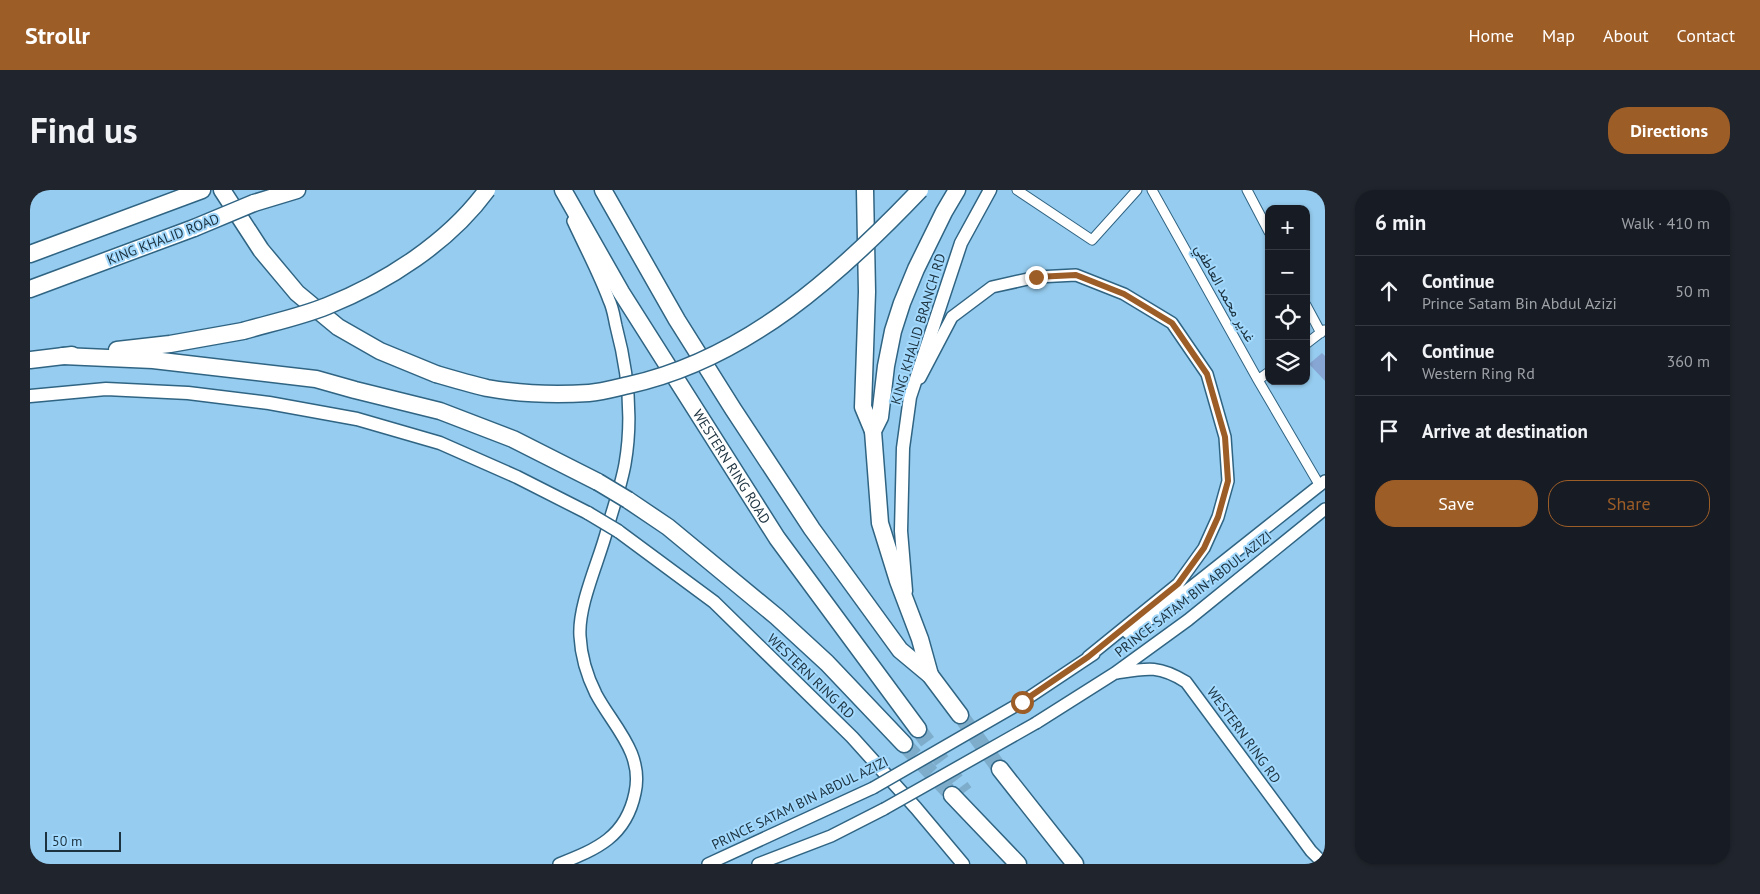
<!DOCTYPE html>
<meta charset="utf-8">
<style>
:root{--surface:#171b24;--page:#20242c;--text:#f1f3f6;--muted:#9ea1a6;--line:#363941;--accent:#9d5d27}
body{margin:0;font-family:"PT Sans",Vazirmatn,sans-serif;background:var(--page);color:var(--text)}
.controls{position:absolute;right:15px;top:15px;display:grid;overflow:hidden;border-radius:10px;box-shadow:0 1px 4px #0004}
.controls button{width:45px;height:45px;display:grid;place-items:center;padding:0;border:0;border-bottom:1px solid var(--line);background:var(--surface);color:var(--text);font:25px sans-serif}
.scale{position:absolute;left:15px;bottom:12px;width:76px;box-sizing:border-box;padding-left:5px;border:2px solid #1c323f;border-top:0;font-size:14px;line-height:18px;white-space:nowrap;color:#1c323f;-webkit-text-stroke:4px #a3d9fd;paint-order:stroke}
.stop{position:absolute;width:15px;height:15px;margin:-11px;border:4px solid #9d5d27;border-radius:50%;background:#fff}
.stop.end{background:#9d5d27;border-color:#fff;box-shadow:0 1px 5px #0008}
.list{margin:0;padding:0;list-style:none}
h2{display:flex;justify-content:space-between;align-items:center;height:65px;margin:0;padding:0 20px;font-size:21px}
h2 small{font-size:16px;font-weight:400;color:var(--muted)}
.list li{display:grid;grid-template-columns:32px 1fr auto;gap:15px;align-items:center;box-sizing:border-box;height:70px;padding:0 20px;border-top:1px solid var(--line)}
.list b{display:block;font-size:19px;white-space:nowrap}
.list p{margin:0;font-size:16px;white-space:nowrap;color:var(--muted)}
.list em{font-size:16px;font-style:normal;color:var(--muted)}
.actions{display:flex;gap:10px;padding:15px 20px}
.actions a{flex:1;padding:11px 0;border:1px solid var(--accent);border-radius:20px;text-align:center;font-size:18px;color:var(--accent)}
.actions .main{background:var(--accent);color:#fff}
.icon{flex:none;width:28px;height:28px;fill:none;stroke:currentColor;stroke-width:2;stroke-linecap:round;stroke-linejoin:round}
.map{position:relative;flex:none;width:1295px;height:674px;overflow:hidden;border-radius:20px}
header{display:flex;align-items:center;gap:30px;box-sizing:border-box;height:70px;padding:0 25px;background:var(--accent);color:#fff}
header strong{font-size:24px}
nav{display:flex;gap:28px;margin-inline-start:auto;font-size:18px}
.intro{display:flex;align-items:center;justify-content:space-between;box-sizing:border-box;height:120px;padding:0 30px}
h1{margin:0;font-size:35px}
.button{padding:12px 22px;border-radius:20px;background:var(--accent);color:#fff;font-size:18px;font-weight:700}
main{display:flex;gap:30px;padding:0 30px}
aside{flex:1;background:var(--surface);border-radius:20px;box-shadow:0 1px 4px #0004}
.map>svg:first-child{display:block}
</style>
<header>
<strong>Strollr</strong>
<nav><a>Home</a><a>Map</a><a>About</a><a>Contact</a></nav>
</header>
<div class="intro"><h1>Find us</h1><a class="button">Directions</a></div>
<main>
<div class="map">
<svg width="1295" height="674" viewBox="0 0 1295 674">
<rect width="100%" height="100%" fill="#96ccef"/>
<!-- building -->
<path fill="#87a6d3" d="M1292,163l3,3v25l-16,-17z"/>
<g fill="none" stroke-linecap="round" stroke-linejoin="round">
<!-- motorway-tunnel -->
<path stroke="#7eadcc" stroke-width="16" stroke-dasharray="16 8" stroke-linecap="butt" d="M930,525l40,54
M888,539l47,63
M874,554l48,51"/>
<defs>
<path id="minor" d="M987,0l75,50 45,-50
M1122,0l106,190 62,106
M1217,0l22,42
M1276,115l15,28
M1276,154l18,-14
M1228,190l11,-8"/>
<path id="tertiary" d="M890,188l32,-61 40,-30 45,-10 39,-2 48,19 48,29 35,51 18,63 3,44 -10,36 -14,31 -26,36 -90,73
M1098,443l28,-18 169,-134
M1087,483c30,-5 42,-8 69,9l125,169 13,13
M992,512l72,-48
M1006,533l79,-50 73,-53 137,-111
M529,674c38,-15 67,-27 76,-71 9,-40 -22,-67 -39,-99 -9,-18 -15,-38 -16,-58 -2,-31 19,-75 27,-106 6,-22 14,-44 18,-66 8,-46 3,-93 -9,-138 -2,-9 -3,-18 -7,-26 -10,-27 -24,-53 -36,-79
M678,674l165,-76
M728,674l73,-28 53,-27"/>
<path id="secondary" d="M0,206l76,-7 82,4 81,10 88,16 83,24 77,34 71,36
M588,341l96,71 138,135 64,71 47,56
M876,401l-5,-60 2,-83 7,-51 51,-154 29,-53"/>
<g id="motorway">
<path d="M192,0l39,60 36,43 41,34 42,24 56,23"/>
<path id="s1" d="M533,0l58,102 156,246 141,191"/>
<path d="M573,0l74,130 56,89 79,120 88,121 30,25 30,40"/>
<path d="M835,0l2,102 -4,115 10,24"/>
<path d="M224,13l43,-13"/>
<path d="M0,64l172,-64"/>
<path d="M0,99l164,-61"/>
<path d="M87,160l53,-6 73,-13"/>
<path d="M33,166l90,4 163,19 39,11 85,21 73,28 85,43"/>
<path d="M0,170l42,-5"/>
<path d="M598,310l40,27 109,90 50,46 77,81"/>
<path d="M900,485l-10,-36 -22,-58 -18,-58 -7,-92 7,-14 6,-51 7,-35 9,-28 14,-34 28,-57 13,-22"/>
<path d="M970,579l75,95"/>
<path d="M922,605l66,69"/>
</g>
</defs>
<!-- minor casing -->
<use href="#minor" stroke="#306483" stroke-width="11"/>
<!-- tertiary casing -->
<use href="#tertiary" stroke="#306483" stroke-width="14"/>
<!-- secondary casing -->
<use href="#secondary" stroke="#306483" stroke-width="15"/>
<!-- motorway casing -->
<use href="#motorway" stroke="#306483" stroke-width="19"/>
<!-- minor -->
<use href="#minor" stroke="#fff" stroke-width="9"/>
<!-- tertiary -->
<use href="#tertiary" stroke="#fff" stroke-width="11"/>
<!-- secondary -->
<use href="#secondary" stroke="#fff" stroke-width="12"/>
<!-- motorway -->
<use href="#motorway" stroke="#fff" stroke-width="16"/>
<defs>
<path id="tertiary-bridge" d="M843,598l149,-86
M854,619l152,-86"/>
<path id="secondary-bridge" d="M558,323l30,18"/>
<path id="motorway-bridge" d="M164,38l60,-25
M213,141c27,-8 57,-14 84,-25 60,-24 122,-64 160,-116
M406,184c17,5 34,10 51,14 33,6 68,7 102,5 13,-1 27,-5 40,-8 118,-26 211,-111 291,-195
M568,292l30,18"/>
</defs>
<!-- tertiary-bridge casing -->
<use href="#tertiary-bridge" stroke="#306483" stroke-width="14" stroke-linecap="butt"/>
<!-- secondary-bridge casing -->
<use href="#secondary-bridge" stroke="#306483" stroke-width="15" stroke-linecap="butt"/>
<!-- motorway-bridge casing -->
<use href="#motorway-bridge" stroke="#306483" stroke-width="19" stroke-linecap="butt"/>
<!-- tertiary-bridge -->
<use href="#tertiary-bridge" stroke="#fff" stroke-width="11"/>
<!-- secondary-bridge -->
<use href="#secondary-bridge" stroke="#fff" stroke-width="12"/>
<!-- motorway-bridge -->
<use href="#motorway-bridge" stroke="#fff" stroke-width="16"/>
</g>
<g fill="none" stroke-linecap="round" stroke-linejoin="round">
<!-- route -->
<path stroke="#9d5d27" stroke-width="6" d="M992,512l66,-45 90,-73 26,-36 14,-31 10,-36 -3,-44 -18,-63 -35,-51 -48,-29 -48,-19 -40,2"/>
</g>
<g text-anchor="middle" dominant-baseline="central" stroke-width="4" stroke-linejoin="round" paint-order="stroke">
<!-- street labels -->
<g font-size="14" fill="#1c323f" stroke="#a3d9fd">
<text transform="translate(133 49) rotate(-21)">KING KHALID ROAD</text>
<text transform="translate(1195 103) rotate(61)">غدير محمد العاطفي</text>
<text transform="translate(888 139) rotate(-73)">KING KHALID BRANCH RD</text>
<text stroke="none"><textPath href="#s1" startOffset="324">WESTERN RING ROAD</textPath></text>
<text transform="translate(1163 404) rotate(-38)">PRINCE SATAM BIN ABDUL AZIZI</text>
<text transform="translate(781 486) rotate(44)">WESTERN RING RD</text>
<text transform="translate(1214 545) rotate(54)">WESTERN RING RD</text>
<text transform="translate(770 613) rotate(-26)">PRINCE SATAM BIN ABDUL AZIZI</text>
</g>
</g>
</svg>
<div class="controls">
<button>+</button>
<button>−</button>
<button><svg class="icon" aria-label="locate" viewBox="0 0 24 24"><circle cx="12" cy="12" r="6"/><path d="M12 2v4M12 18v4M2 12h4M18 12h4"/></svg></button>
<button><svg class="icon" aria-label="layers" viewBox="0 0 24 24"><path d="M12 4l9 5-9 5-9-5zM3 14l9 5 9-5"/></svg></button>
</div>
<div class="scale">50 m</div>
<div class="stop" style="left:992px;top:512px"></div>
<div class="stop end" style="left:1006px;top:87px"></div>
</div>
<aside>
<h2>6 min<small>Walk · 410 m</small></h2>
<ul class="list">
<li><svg class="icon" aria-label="ahead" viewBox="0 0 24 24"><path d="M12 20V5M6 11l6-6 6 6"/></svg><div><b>Continue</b><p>Prince Satam Bin Abdul Azizi</p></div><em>50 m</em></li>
<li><svg class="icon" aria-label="ahead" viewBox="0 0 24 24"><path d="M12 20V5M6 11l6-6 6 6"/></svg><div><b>Continue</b><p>Western Ring Rd</p></div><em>360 m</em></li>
<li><svg class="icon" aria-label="arrive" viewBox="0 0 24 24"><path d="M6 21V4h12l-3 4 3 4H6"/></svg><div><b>Arrive at destination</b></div></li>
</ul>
<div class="actions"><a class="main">Save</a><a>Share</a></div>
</aside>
</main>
